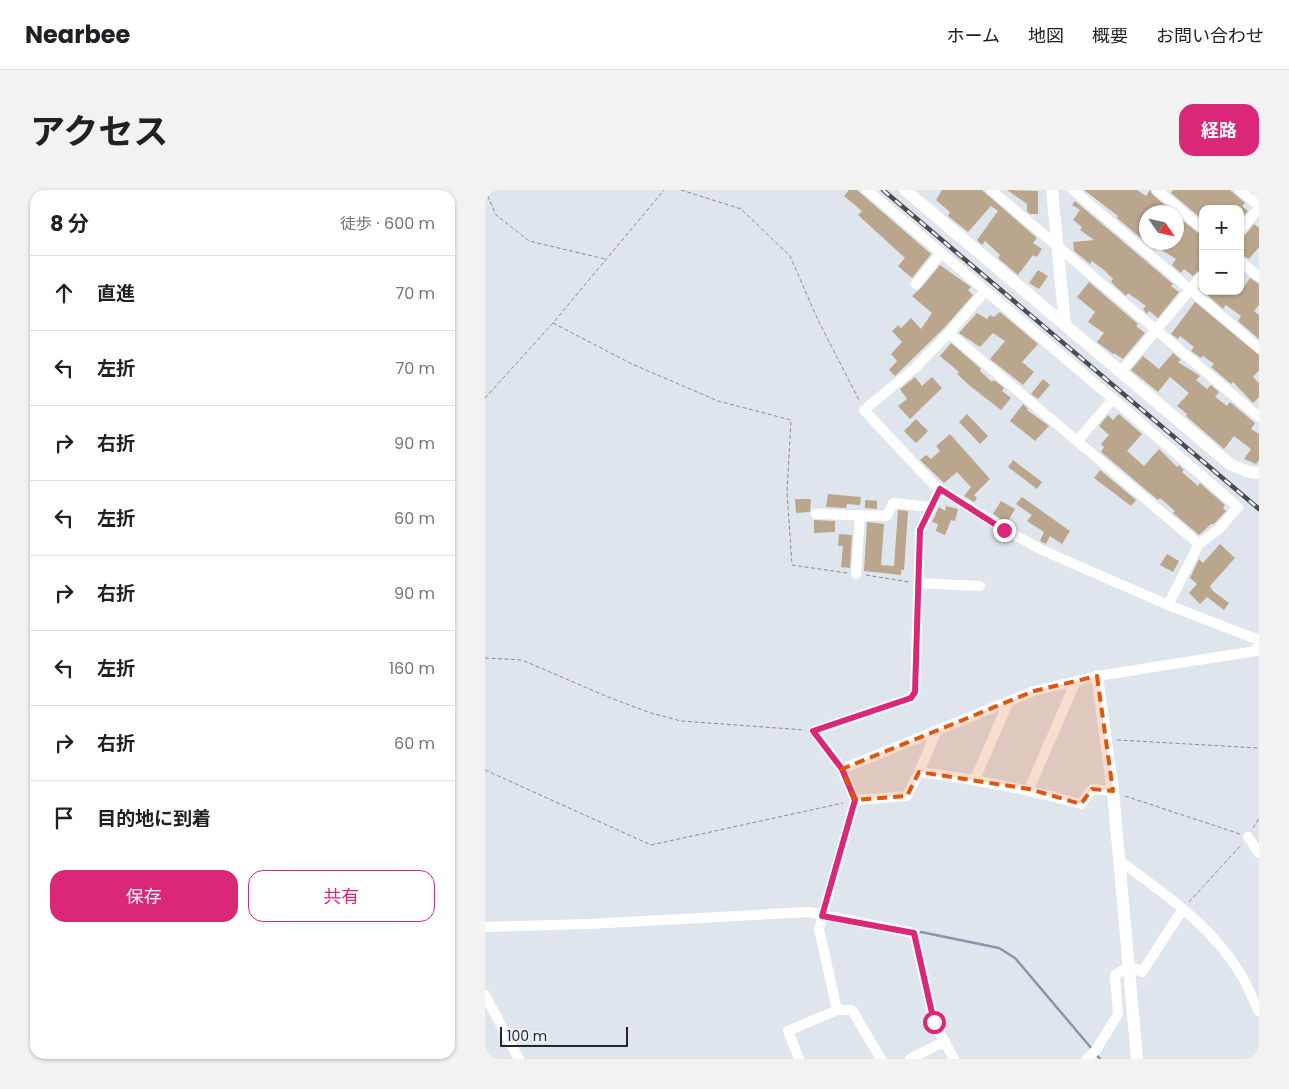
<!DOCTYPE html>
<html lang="ja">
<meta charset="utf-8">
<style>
:root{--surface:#fff;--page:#f2f2f2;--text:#202124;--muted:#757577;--line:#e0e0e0;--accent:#db2777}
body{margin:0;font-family:Poppins,"Noto Sans JP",sans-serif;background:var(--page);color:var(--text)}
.controls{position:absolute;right:15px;top:15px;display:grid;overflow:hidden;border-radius:10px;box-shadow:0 1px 4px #0004}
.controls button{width:45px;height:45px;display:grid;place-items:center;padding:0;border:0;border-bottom:1px solid var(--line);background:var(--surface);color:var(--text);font:25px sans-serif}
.compass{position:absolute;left:654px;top:15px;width:45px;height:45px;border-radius:50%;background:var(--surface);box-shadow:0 1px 4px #0004;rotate:124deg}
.scale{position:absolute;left:15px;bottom:12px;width:128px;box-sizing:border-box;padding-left:5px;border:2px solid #232628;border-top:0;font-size:14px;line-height:18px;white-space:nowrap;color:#232628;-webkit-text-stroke:4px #ecf2fa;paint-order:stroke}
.stop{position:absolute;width:15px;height:15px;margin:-11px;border:4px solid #db2777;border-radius:50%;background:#fff}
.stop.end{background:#db2777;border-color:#fff;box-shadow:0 1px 5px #0008}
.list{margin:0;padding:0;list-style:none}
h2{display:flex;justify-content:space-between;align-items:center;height:65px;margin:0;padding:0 20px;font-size:21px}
h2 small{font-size:16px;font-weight:400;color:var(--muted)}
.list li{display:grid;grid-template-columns:32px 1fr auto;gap:15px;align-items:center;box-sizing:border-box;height:75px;padding:0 20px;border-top:1px solid var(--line)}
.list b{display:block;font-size:19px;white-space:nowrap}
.list em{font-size:16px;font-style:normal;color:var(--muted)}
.actions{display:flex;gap:10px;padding:15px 20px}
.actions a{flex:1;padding:11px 0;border:1px solid var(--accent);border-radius:15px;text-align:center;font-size:18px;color:var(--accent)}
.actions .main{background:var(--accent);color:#fff}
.icon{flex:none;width:28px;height:28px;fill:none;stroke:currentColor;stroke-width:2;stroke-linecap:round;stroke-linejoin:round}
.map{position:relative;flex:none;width:774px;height:869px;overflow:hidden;border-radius:15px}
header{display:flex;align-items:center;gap:30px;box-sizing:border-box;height:70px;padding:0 25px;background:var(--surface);border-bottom:1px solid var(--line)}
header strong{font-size:24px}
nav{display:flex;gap:28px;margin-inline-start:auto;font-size:18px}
.intro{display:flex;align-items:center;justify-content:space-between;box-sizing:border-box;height:120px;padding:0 30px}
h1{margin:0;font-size:35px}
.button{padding:12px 22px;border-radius:15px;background:var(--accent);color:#fff;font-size:18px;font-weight:700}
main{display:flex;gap:30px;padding:0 30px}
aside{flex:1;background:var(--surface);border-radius:15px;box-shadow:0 1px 4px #0004}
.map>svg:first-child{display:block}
</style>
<header>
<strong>Nearbee</strong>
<nav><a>ホーム</a><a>地図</a><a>概要</a><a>お問い合わせ</a></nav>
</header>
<div class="intro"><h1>アクセス</h1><a class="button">経路</a></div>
<main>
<aside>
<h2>8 分<small>徒歩 · 600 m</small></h2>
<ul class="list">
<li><svg class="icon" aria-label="ahead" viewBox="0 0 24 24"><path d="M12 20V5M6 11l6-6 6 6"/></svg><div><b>直進</b></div><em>70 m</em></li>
<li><svg class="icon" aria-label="left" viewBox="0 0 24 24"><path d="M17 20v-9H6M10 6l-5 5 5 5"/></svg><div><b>左折</b></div><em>70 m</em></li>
<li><svg class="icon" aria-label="right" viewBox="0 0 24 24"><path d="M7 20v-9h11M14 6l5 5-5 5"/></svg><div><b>右折</b></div><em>90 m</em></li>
<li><svg class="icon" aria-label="left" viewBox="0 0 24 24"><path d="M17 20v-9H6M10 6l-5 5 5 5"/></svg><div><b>左折</b></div><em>60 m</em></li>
<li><svg class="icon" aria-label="right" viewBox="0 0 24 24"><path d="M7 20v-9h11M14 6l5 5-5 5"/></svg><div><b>右折</b></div><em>90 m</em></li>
<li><svg class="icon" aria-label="left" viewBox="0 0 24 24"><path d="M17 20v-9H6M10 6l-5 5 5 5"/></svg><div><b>左折</b></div><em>160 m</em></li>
<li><svg class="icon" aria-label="right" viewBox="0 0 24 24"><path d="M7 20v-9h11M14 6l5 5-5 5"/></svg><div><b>右折</b></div><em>60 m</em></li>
<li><svg class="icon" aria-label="arrive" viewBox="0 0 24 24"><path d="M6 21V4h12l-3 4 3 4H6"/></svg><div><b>目的地に到着</b></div></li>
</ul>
<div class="actions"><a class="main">保存</a><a>共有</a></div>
</aside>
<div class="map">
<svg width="774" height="869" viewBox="0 0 774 869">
<rect width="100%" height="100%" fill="#dfe5ec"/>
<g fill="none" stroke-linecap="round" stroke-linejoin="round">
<!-- stream -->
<path stroke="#8797a9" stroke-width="2.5" d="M436,742l78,16 16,10 77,91
M611,864l4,5"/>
</g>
<!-- building -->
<path fill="#baa58d" d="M364,0h8l74,64 -19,24 -14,-12 7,-8 -47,-43 4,-4 -18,-15z
M457,0h40l55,48 -4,5 9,6 -5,8 -4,-2 -15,20 -20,-17 2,-3 -15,-14 -3,4 -5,-5 21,-29 -7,-5 -23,26 -20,-16 2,-4 -14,-12z
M522,0l31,1v23h-8l-3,-3v-7z
M599,0h53l9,6 4,-6 3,5 20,17h-26v30h30v-26l25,20 -3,4 4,2v25l-10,9 -9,-7 -3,4 -9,-8 4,-6 -19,-12 -2,3 -38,-32 1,-2z
M688,0h57l15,13 -3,3 6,5 -8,9v-12l-37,1v11l-32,-27z
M590,11l98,83 -2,2 8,6 -21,26 -9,-7 -2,3 -4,-5 3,-3 -18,-13 -2,3 -15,-14 2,-3 -8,-8 -13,-10 -2,3 -16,-13 -1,-9 21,-2 -14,-10 2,-3 -9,-7 7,-10 -8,-5z
M769,34l5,4v19l-10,12 -9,-5 5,-6 -5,-4v-6l5,-3z
M455,75l31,22 -3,3 5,5 -29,33 -49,48 -6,-6 8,-9 -6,-7 11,-12 -10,-11 6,-6 3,3 10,-10 10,11 11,-16 -20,-17 9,-8z
M553,80l10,6 -9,13 -10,-6z
M765,88l9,6v21l-5,6 5,4v24l-21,-18 3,-5 -15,-11 -3,4 -20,-18h32l4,3z
M604,92l49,42 -2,2 9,7 -22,26 -9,-6 -1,1 -16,-12 7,-9 -16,-11 7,-10 -18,-15z
M710,112l64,53v15l-6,7 6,6v14l-6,6 -20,-21 -2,2 -20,-17 3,-3 -11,-8 -2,2 -10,-7 3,-4 -14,-11 -2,3 -7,-5z
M515,122l38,32 -16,18 12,10 -11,13 -33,-26 15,-18 -12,-8 -13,14 -21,-14 18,-20 10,6 3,-4 4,2z
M466,153l30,26 -1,2 12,11 2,-2 10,8 -2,3 9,7 -10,12 -31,-24 -13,-12 2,-2 -19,-16z
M688,163l8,7 -3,2 22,14 -4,4 11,9 4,-4 8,7 -4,5 12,9 3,-4 25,21 -4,6 8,5v26l-3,4 -12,-5 7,-10 -17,-13 -10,13 -38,-33 1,-2 -10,-8 12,-13 -19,-16 -12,15 -27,-22 12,-14 16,13z
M430,187l7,9 10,-9 10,11 -32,31 -12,-13 9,-7 -7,-10z
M558,189l7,6 -12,14 -7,-5z
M538,214l5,5 -1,1 22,16 -14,15 -25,-20z
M482,224l21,22 -8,8 -21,-22z
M634,224l23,20 -15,17 17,15 15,-17 18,18 2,-2 5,5 -2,2 16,14 2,-3 25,22 -2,3 3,3 -12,13h-3l-12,11 -26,-22 2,-2 -15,-13 -2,2 -57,-48 3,-5 -3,-3 8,-9 -10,-9 9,-11 5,5z
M431,229l12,12 -12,12 -12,-12z
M465,244l40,45 -16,16 3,3 -3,4 -10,-6 7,-9 -14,-15 -13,11 -24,-23 6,-5 5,4 9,-8 -4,-5z
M528,270l29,22 -5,7 -29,-22z
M615,280l36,30 -5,6 -37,-28z
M343,304l33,3 -1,8 -13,-1 -1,4 -20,-1z
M537,307l48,34 -8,13 -12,-8 -4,8 -6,-3 4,-9 -17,-11 5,-6 -16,-11z
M310,309h16l-1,13 -14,1z
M380,310l12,1v8l-12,-1z
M516,311l14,8 -8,14 -14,-9z
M461,316l12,3 -3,12 -4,-1 -6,15 -9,-4 2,-7 -6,-2 7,-15 6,4z
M413,320l10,1 -4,59h-3v5l-37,-4 3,-49 17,2 -3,41 13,1z
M329,330l21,1v11l-21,1z
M354,344l13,1 -2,33 -9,-1 2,-21h-5z
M735,354l15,14 -25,28 3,5 16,12 -5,7 -17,-13 -7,7 -11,-11 8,-9 -7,-6 9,-19 4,4z
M682,364l12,7 -6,11 -13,-7z"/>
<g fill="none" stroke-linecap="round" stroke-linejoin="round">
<!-- path -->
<path stroke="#878c90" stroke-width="1" stroke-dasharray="4 2.5" stroke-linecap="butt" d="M0,0l11,25 33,26 76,18
M196,0l60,19 49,47 28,64 41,80
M68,133l79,41 86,37 73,19 -4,71 5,74 55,8
M0,208l68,-75 111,-133
M381,385l43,7
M0,468l37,2 86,37 43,16 30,8 124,9
M632,550l142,8
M0,580l166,75 192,-42
M640,606l115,38
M768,638l6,-10
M704,712l53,-58"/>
<!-- minor -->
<path stroke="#fff" stroke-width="10" d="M382,0l246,209
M506,0l268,227
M588,0l186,158
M672,0l46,39
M755,0l19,16
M755,41l19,-23
M755,71l19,16
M431,94l25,-31
M500,101l-36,42 -34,35 -51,42 70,75 70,44 38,21 126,55 91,35
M464,143l250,211
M636,182l82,-98
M593,250l35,-41 125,108 -19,22 -20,15 -31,61
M455,299l-20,41 -5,162 -4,6 -97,33 28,38 13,31 52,-4 12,-24c55,7 108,17 162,32l11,-15 21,2
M331,324l71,2 6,-13 38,4
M371,384l4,-59
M433,393l62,3
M357,579l192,-78 63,-15 159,-25 3,-9
M434,582l18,-42
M490,589l34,-78
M544,599l47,-108
M370,610l-36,129 18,81h15l29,49
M763,647l11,16
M634,670c44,33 92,65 121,113 8,12 12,26 19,38
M0,737l104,-3 219,-12 106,21 20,89 20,37
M0,805l34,64
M314,869l-11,-28 49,-21
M425,869l35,-18
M602,869l9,-9 22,-36 -3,-39 14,-9 13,6 41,-63"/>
<!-- tertiary -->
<path stroke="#fff" stroke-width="12" d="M420,0l326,275 18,7 10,1
M567,0l13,135
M612,486l16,115 24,268"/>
<defs>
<path id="rail" d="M398,0l376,319"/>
</defs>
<!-- rail casing -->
<use href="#rail" stroke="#484c4f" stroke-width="4.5"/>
<!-- rail -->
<use href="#rail" stroke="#ecf2fa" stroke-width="2.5" stroke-dasharray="8" stroke-linecap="butt"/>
</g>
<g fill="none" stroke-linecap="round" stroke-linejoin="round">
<!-- route -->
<path stroke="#db2777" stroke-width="6" d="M449,832l-20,-89 -92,-17 33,-116 -13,-31 -29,-38 98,-33 4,-6 5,-162 20,-41 64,41"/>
</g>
<!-- marked area -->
<path fill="#de560d" fill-opacity="0.2" stroke="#de560d" stroke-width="4" stroke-dasharray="10 6" stroke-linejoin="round" d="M612,486l16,115 -21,-2 -11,15 -52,-15 -110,-17 -12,24 -52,4 -13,-31 192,-78z"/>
</svg>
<div class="controls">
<button>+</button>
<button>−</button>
</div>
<svg class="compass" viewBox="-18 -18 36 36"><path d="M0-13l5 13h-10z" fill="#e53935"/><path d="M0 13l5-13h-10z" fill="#757577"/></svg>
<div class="scale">100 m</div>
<div class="stop" style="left:449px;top:832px"></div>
<div class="stop end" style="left:519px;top:340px"></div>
</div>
</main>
